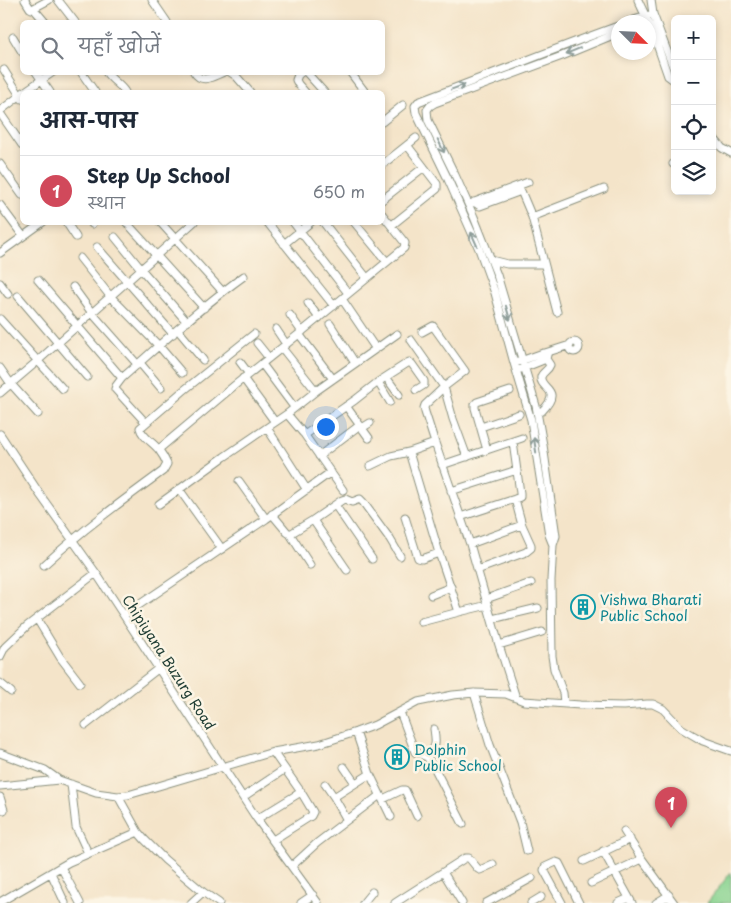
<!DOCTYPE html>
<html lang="hi">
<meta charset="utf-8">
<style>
:root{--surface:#fff;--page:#f2f2f3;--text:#1f2937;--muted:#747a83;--line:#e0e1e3;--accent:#d1495b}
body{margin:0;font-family:"Playpen Sans","Playpen Sans Deva",sans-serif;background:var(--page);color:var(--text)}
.controls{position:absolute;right:15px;top:15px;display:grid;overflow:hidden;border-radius:8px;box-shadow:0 2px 8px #0003}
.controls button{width:45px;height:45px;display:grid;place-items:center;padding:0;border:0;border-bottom:1px solid var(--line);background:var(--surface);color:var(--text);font:25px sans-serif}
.compass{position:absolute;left:611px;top:15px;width:45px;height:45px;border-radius:50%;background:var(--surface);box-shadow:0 2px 8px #0003;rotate:114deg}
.you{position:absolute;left:325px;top:426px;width:18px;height:18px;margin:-12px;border:4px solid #fff;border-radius:50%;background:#1a73e8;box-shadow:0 0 0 8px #1a73e833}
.badge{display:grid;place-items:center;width:32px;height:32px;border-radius:50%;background:var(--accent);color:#fff;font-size:16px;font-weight:700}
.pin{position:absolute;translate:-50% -41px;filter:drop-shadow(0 1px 2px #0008)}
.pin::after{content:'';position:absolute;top:26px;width:18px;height:15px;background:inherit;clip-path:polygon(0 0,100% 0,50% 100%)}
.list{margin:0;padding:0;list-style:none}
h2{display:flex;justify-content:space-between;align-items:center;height:65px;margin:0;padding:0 20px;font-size:21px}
h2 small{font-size:16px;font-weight:400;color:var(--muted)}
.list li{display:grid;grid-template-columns:32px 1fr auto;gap:15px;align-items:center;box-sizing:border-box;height:70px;padding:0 20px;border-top:1px solid var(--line)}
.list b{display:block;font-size:19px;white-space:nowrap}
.list p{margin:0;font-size:16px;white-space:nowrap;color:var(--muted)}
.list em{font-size:16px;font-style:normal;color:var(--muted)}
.icon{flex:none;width:28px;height:28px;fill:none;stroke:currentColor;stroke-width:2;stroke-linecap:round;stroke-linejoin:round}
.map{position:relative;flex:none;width:731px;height:903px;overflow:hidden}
.search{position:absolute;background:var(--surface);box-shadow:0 2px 8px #0003;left:20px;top:20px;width:365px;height:55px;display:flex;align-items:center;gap:12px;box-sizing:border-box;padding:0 18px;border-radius:8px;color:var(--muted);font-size:19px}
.panel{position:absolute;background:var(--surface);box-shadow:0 2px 8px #0003;left:20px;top:90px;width:365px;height:135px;border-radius:8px}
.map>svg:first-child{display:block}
</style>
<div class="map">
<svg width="731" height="903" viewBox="0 0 731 903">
<rect width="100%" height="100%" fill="#fcf5e5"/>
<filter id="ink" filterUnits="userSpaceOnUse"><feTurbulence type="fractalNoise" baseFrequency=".02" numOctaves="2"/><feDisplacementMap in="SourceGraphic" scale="10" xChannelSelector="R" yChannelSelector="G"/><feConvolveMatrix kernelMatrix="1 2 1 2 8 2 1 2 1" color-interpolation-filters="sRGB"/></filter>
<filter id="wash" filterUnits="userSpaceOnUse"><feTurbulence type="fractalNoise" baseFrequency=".0096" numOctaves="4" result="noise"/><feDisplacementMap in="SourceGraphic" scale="20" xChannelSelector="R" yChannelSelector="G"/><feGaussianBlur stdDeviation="1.12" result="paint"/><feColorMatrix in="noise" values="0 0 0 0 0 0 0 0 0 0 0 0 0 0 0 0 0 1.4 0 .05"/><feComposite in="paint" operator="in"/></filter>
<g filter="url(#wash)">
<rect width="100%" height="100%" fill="#f4e4c9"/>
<!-- green -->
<path fill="#88d390" stroke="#548862" d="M731,872v31h-24z"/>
</g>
<g filter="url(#ink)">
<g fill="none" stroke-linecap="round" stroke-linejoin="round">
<defs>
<path id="minor" d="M25,0l5,8 2,1 17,-9
M58,0l17,22
M152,0l15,22
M638,0l14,30 16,46 4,3 3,-3
M651,0l2,14 22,58
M34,9l11,13
M628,22l21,-7
M13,37l9,15
M4,70l18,29
M36,72l14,20
M81,72l14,20
M106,72c6,9 13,11 19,20
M194,72c8,13 19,4 30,0
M230,72l6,4 14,16
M302,72l-4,3 -2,5 2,4 7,8
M306,72l18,20
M350,72l15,20
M24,92l29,-20
M0,111l22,-17
M0,113l22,32
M382,122l21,-17
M712,136l10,12 9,5
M0,164l22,31
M673,164l2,-1
M382,165l34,-27
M382,200l42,-33
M474,202l6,4 41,-15 11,26 25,95
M472,203l56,-21
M0,205l23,31
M532,217l72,-28
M66,222l10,15
M91,222l1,2
M126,222l78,86
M160,222l63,70
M267,222l67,84
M293,222l55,71
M323,222l44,56
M354,222l33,40
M392,225l45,-36v-5l-30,-39
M115,237l26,32 46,53
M284,244l27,-22
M97,247l76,87
M0,253l43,-31
M80,258l30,38 49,50 23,27
M491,260l16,4h37
M38,280l84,98
M0,283l8,11
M73,287l19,26 46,52
M18,296l69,81
M342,299l34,50
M308,303l11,15
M290,315l12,17
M0,319l63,70
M330,324l25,39
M276,329l10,15
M178,330l25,30
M299,334l34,45
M411,340l33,47 9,32 14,38
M569 347a5 5 0 1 1 10 0a5 5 0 1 1-10 0Z
M257,343l12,15
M282,348l34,43
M545,353l25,-8
M240,362l9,12
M518,362l25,-9 4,2 -1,4 -25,10
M140,363l21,25
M262,364l32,43
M0,368l11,16 27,30
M386,377l13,18
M243,378l32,44
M378,382l12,20
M0,393l40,-34 154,-137
M346,406l23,32
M542,411c22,-22 -3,-22 -1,-34 1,-5 7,-6 9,-12l-4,-6
M287,414l16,19 3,1 49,-34 23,-18 31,-20 3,2 12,17v4l-8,5
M146,423l-31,-34 1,-3 6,-8c39,-34 80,-72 122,-102
M481,427l38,-13
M267,428l40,62
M362,428l8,-5
M0,434l41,62 55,77 161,246 61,84
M304,434l39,56
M435,443l35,101 29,101 17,53
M159,449l76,-64 64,-51 105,-86 1,-5 -23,-29
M487,450l-12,-42v-4l2,-2 33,-11
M409,452l30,101 20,59 29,-7
M319,456l41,-31
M442,465l80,-27
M370,466l21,-10 18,-4 26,-9 -10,-31 -1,-4 1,-3 19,-18 21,-16 -32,-45 -11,6
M239,481l27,38
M179,489l43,60
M451,491l66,-21
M159,504l65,-47 63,-43 29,-23 81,-57
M335,505l37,54
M272,514l15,18 3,2 23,-14 29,-20 3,-1 7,3 8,-3 3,3 27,37 10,17
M405,517l13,41 4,1 17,-6
M460,517l55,-18 5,-2v-4l-7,-51
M313,520l34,50
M290,534l20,31
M470,544l52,-19
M553,545l-4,-10 -18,-115 -17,-57 -19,-70 -16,-44 -32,-72 -31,-64 -1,-7 3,-4c67,-25 133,-52 200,-76
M44,565c37,-34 78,-64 119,-94l4,-7c-2,-5 -5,-10 -8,-14 -6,-8 -17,-13 -19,-22l43,-37 71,-57
M477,570l49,-18 5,-4v-3l-9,-20 -7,-26
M431,595l20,-8
M486,599l45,-16
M124,615l142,-96 65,-47
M37,619l23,38 20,26
M492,619l46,-11
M421,622l38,-10
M499,645l43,-13
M0,657l5,-10 22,-21 69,-53
M0,683l11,9
M474,693l16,52 30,77 7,29
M564,703l-1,-10 -9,-24 -2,-13 -1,-76 2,-35 3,-9 -13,-91 -7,-39 -39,-131 -23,-58 -19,-42 -27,-55 -1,-10 3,-4 5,-3 127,-47 56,-23
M400,712l15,40 12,5 6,8 30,59
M86,725l73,-57
M356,732l14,42 21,43
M0,753l45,17 14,10
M427,757c10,-11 9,-14 7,-28
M344,767l11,16
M71,784l5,43 12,26
M325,784l9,13 36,-23
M0,786l59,-6 37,13 22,3 10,-1 145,-43 46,-8 37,-12 19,-7 43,-23 35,-7 21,-2 32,1 18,7 56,4 44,1 23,-2h6l10,5 18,19 10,6 12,7 28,10
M118,796l20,36 6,7 21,21 38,32 16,11
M0,797l4,13
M243,797l42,-28
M334,797l13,23
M383,799l19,-9h3l12,26
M257,819l44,-27
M624,831l18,28 32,44
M273,840l38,-24 2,-4 -12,-20 -28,-40
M603,851l29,52
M584,861l46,-22
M292,866l25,-23 63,-48
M61,867l19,36
M443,872l19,31
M51,873l14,30
M591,883l51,-24
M0,902l69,-40 69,-30
M191,903l12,-11
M301,903l12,-8
M363,903l9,-11
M395,903l70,-45h4l9,11 2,1 13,-6
M486,903l46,-25
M531,903l10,-6
M562,903l-18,-33 1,-3 11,-5 3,1 20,40
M618,903l11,-5
M656,903l13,-8"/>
</defs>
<!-- minor casing -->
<use href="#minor" stroke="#8a907e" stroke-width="9"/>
<!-- minor -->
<use href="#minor" stroke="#fff" stroke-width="7"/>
</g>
<!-- one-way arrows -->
<defs><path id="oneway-shaft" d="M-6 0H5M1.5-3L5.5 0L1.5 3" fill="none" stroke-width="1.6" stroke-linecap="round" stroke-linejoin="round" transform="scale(1.25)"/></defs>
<g stroke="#8f9e9a">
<use href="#oneway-shaft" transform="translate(573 51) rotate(158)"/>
<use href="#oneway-shaft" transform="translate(458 87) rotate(-20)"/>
<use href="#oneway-shaft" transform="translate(441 146) rotate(64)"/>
<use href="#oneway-shaft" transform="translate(474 239) rotate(-114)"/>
<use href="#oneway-shaft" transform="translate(508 313) rotate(74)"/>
<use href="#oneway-shaft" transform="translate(535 445) rotate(-99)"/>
</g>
</g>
<!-- icons -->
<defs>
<symbol id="building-ring" viewBox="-11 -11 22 22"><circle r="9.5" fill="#fcf5e5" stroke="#0f9aa8" stroke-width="1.5"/><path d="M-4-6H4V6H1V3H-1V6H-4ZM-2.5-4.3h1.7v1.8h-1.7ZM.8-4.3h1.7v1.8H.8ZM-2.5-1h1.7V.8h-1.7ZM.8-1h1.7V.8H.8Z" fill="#0f9aa8"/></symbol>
</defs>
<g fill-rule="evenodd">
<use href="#building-ring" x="569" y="593" width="28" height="28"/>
<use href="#building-ring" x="383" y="743" width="28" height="28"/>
</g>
<g text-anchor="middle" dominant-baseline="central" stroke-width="5" stroke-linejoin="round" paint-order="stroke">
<!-- culture labels -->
<g font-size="14" fill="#0d838f" stroke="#fcf5e5" text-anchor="start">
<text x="600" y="599">Vishwa Bharati<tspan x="600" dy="16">Public School</tspan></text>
<text x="414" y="749">Dolphin<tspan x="414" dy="16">Public School</tspan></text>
</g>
<!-- street labels -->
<g font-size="14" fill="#1f3d34" stroke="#fcf5e5">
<text transform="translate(169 662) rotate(57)">Chipiyana Buzurg Road</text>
</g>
</g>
</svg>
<div class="controls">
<button>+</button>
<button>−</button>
<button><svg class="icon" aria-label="locate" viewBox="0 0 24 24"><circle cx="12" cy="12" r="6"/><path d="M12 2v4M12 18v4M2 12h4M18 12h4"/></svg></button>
<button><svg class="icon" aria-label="layers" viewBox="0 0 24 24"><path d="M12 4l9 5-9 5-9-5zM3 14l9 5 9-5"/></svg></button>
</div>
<svg class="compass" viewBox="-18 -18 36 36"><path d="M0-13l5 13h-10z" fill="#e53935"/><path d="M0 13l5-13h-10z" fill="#747a83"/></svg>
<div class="you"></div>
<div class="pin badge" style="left:671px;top:828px">1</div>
<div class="search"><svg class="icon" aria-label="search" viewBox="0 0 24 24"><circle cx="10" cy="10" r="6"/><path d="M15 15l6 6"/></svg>यहाँ खोजें</div>
<section class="panel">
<h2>आस-पास<small></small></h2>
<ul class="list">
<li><span class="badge">1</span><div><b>Step Up School</b><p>स्थान</p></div><em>650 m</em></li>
</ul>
</section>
</div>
